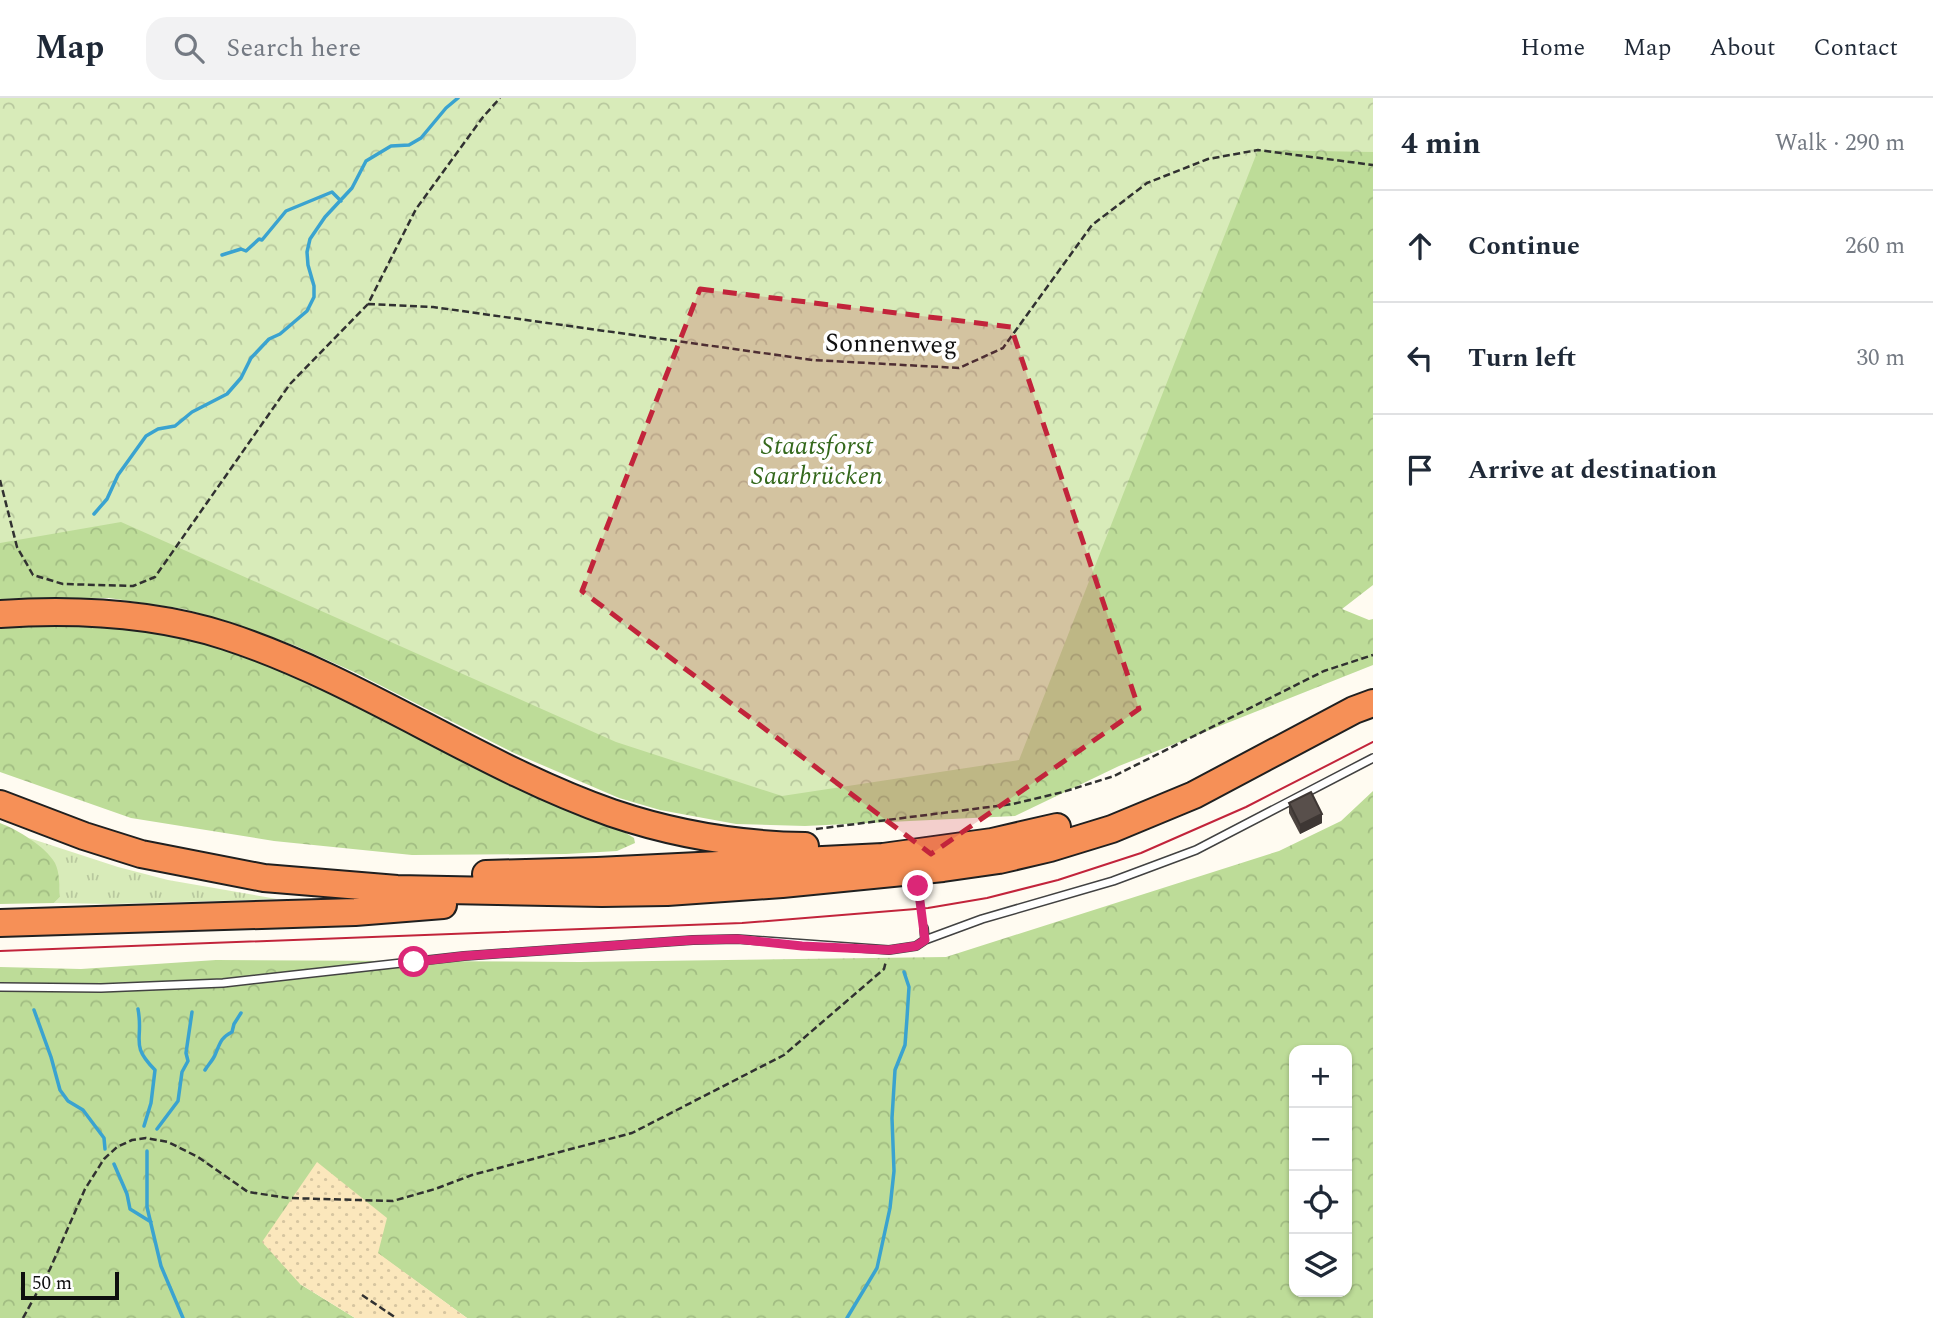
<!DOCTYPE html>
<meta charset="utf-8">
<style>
:root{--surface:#fff;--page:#f2f2f3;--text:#1f2937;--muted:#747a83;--line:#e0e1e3}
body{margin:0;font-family:Spectral,serif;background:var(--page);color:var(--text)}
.controls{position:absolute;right:21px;bottom:21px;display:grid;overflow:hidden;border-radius:14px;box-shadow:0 2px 5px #0004}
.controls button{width:63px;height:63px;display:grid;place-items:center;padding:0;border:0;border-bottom:2px solid var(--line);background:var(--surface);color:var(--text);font:35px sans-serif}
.scale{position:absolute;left:21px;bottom:18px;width:98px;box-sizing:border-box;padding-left:7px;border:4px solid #0f0f0f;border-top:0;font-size:19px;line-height:24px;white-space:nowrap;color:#0f0f0f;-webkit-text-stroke:5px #fff;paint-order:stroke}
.stop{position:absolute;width:21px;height:21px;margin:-16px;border:5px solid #db2777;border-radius:50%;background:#fff}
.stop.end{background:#db2777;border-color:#fff;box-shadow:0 2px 7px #0008}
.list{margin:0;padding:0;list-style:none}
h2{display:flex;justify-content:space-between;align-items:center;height:91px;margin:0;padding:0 28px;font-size:30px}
h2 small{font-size:23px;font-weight:400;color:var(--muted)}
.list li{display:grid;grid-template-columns:46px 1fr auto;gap:21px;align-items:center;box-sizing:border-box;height:112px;padding:0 28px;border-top:2px solid var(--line)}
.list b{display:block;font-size:26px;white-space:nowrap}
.list em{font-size:23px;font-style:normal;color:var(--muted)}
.icon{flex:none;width:38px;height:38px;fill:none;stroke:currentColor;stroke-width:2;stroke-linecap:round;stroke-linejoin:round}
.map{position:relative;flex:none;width:1373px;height:1220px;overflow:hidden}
header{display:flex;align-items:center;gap:42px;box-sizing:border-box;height:98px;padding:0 35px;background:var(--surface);border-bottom:2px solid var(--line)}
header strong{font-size:33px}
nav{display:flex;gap:38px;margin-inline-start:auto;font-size:24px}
.search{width:490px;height:63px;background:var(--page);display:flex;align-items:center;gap:18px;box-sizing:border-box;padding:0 24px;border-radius:21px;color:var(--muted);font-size:26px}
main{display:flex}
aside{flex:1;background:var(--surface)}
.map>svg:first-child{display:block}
</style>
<header>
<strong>Map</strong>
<div class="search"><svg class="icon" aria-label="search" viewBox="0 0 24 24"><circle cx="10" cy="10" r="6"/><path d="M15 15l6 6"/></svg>Search here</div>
<nav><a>Home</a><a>Map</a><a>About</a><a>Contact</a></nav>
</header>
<main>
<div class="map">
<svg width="1373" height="1220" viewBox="0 0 1373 1220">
<defs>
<pattern id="grass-tufts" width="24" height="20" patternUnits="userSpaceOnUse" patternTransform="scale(1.75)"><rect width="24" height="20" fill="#d8ebb9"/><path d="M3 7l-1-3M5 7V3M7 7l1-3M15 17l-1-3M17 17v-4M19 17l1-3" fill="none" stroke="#b8c89e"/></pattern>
<pattern id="forest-crowns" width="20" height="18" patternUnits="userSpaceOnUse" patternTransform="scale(1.75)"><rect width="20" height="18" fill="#bddc98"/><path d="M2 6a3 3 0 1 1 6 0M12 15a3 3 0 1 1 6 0" fill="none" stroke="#a1bc82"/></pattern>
<pattern id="sand-dots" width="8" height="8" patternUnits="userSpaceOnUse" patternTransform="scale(1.75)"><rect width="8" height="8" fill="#fbe7bc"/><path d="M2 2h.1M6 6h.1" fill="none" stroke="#d6c5a0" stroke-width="1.8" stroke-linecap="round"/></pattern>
<pattern id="park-crowns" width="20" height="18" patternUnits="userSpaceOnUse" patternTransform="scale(1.75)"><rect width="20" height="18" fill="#d8ebb9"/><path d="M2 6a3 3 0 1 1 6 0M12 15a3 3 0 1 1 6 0" fill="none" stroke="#b8c89e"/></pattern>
</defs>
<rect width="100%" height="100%" fill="#fffbf1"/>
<!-- grass -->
<path fill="url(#grass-tufts)" d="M29,740l89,29 50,13 109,19 -166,5 -57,-1 6,-6c-2,-36 -6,-35 -31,-59z"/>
<!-- forest -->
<path fill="url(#forest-crowns)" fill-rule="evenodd" d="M0,0h1373v487l-31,24 27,11 4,-1v46l-254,101 -104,50 -210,10 -69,-2 -76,-14 -41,-12 -105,-45 -160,-81 -58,-26 -66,-24 -46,-13 -75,-11 -109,1z
M65,525l59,4 84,17 88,30 142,73 183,83 13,8 1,5 -18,8 -51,3 -154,1 -138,-14 -143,-23 -131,-46v-144z
M1373,693v527h-906l-90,-65 -77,31 55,34h-355v-351l81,2 135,-9 364,2 366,-5 333,-106 62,-30zM1294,952h53v242h-53z
M0,725c18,7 45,23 55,40 5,10 4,23 5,34l-6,6 -54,1z"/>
<!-- sand -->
<path fill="url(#sand-dots)" d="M317,1064l70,56 -9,35 89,65h-112l-55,-34 -38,-42z"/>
<!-- park -->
<path fill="url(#park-crowns)" d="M0,0h1373v54l-115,-2 -239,610 -237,36 -166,-54 -495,-220 -121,21z"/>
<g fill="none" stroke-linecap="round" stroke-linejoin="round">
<!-- stream -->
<path stroke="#3aa3d0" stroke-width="3.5" d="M222,157l19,-6 5,2 13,-12 3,1 24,-29 46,-19 9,9
M94,416l13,-15 11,-24 28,-39 12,-7 17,-3 17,-14 35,-18 14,-16 10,-20 18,-19 11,-5 27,-23 7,-14v-11l-6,-21 -1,-13 3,-13 15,-22 27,-29 14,-27 25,-15 18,-1 12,-7 25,-30 12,-10
M138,911c6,31 -9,35 17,61l-4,33 -7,23
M34,912l17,47 9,33 8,11 15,9 21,28 1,11
M205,972c3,-5 8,-10 10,-15 5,-11 5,-17 17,-23l2,-8 7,-11
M157,1031l21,-28 4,-29 6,-11 -2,-8 6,-41
M147,1053v56l14,59 22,52
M114,1066l13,30 3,15 21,13
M847,1220l30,-50 13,-60 4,-37 -2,-53 3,-48 10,-25 2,-27 2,-31 -5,-15"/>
<defs>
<path id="lane" d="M925,842l57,-21 131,-38 83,-31 177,-92
M0,889l101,1 122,-5 241,-27 229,-16 44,-1 152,11 27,-4 9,-6 -1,-12"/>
<path id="highway" d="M0,516c75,-5 154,-1 226,22 135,44 252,130 386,177 62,21 128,32 193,33
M0,706l84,32 57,18 123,24 133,11 205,4 65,-1 115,-8 161,-16 56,-8 51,-12 62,-19 82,-34 160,-85 19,-7
M486,776l111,-3 286,-14 109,-15 65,-15
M0,825l355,-11 88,-7"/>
</defs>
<!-- lane casing -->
<use href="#lane" stroke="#424242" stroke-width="10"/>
<!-- highway casing -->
<use href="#highway" stroke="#202020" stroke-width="30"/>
<!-- path -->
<path stroke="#313131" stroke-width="2.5" stroke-dasharray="7 3.5" stroke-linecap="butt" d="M368,206l65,3 380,53 146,8 44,-20 89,-123 55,-42 61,-24 50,-9 115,15
M0,382l17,67 16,28 30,9 70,2 22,-9 135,-193 78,-80 48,-95 67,-92 17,-19
M816,731l197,-25 50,-12 51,-16 210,-105 49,-16
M918,791l5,31
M362,1197l34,23
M23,1220l27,-49 35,-80 19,-30 13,-12 15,-7 14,-2 22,4 30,15 50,35 41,6 104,3 42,-12 37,-14 160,-42 152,-78 100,-86 2,-8"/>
<!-- lane -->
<use href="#lane" stroke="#fff" stroke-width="7"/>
<!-- highway -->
<use href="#highway" stroke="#f69057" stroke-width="26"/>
<!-- tram -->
<path stroke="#c2243b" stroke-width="2" d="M0,853l742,-28 186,-15 59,-10 71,-18 83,-27 105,-46 127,-65"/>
</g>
<!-- wall -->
<path fill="#4c4440" d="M1289,705l33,20 -22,11 -11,-21z"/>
<!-- shaded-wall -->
<path fill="#3e3734" d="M1322,716v9l-22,11v-9z"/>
<!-- building -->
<path fill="#584f4b" stroke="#3e3734" stroke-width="2" d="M1311,694l11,22 -22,11 -11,-22z"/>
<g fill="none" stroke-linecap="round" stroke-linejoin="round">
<!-- route -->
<path stroke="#db2777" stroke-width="9" d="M414,864l50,-6 229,-16 44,-1 65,7 87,4 27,-4 9,-6 -7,-54"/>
</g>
<!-- marked area -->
<path fill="#c2243b" fill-opacity="0.2" stroke="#c2243b" stroke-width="5" stroke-dasharray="14 9" stroke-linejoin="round" d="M700,191l311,38 128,382 -208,145 -349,-263z"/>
<g text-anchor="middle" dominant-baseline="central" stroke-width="7" stroke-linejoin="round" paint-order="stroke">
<!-- street labels -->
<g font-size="26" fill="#0f0f0f" stroke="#fff">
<text transform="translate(891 246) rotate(1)">Sonnenweg</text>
</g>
<!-- park labels -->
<g font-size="26" font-style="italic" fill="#35691d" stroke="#fff">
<text x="817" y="348">Staatsforst<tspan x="817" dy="30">Saarbrücken</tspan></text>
</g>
</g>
</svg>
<div class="controls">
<button>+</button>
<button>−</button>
<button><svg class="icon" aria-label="locate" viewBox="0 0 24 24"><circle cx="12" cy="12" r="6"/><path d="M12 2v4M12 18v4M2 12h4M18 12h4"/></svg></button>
<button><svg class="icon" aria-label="layers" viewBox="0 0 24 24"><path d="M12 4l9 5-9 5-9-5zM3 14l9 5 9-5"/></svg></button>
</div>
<div class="scale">50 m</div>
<div class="stop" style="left:414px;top:864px"></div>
<div class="stop end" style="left:918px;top:788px"></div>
</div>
<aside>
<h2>4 min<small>Walk · 290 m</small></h2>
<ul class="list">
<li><svg class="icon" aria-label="ahead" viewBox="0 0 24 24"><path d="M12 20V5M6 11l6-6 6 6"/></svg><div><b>Continue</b></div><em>260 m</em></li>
<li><svg class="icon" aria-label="left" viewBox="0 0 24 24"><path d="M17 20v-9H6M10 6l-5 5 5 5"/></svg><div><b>Turn left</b></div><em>30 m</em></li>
<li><svg class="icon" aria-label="arrive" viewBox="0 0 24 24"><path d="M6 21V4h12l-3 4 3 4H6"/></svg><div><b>Arrive at destination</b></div></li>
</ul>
</aside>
</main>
